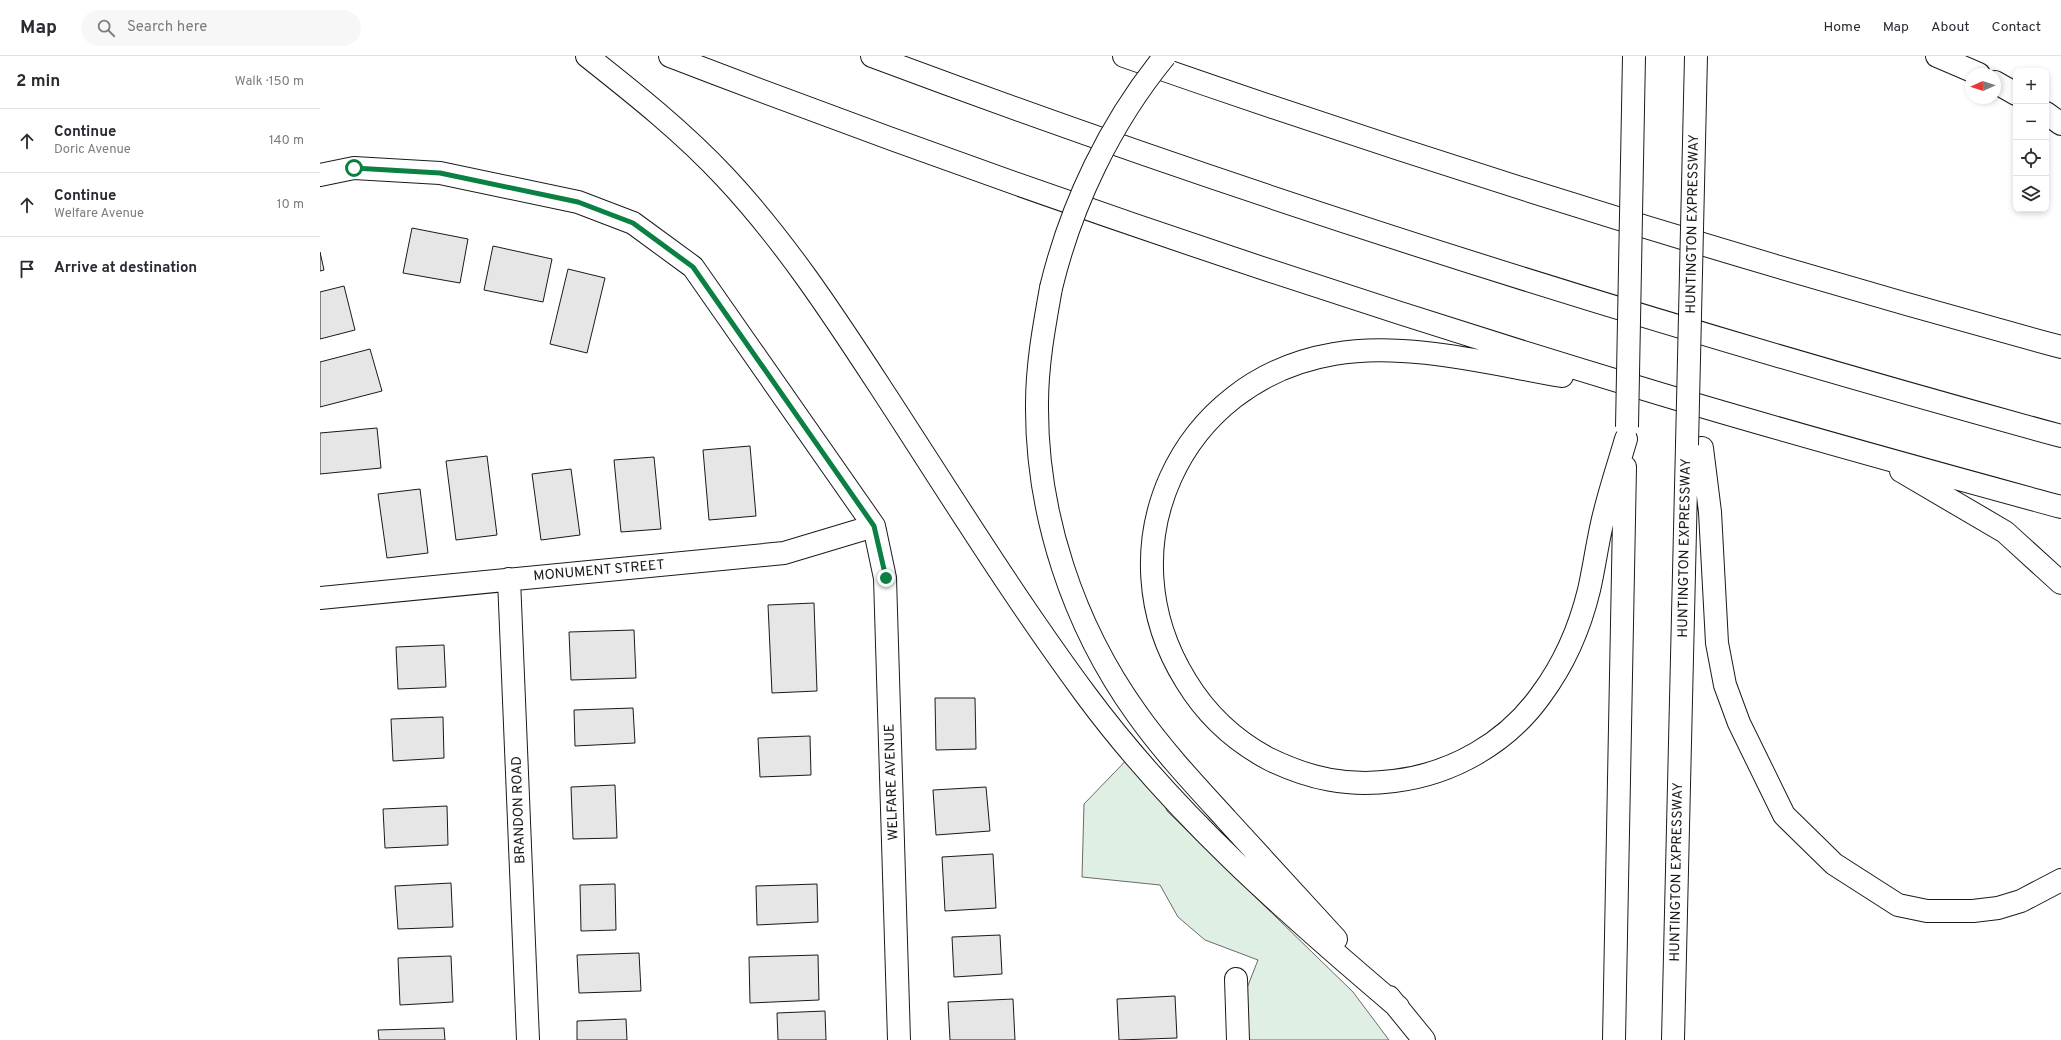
<!DOCTYPE html>
<meta charset="utf-8">
<style>
:root{--surface:#fff;--page:#f7f7f7;--text:#2b2b33;--muted:#7c7c81;--line:#e1e1e2}
body{margin:0;font-family:Overpass,sans-serif;background:var(--page);color:var(--text)}
.controls{position:absolute;right:12px;top:12px;display:grid;overflow:hidden;border-radius:8px;box-shadow:0 2px 6px #0003}
.controls button{width:36px;height:36px;display:grid;place-items:center;padding:0;border:0;border-bottom:1px solid var(--line);background:var(--surface);color:var(--text);font:20px sans-serif}
.compass{position:absolute;left:1645px;top:12px;width:36px;height:36px;border-radius:50%;background:var(--surface);box-shadow:0 2px 6px #0003;rotate:267deg}
.stop{position:absolute;width:12px;height:12px;margin:-9px;border:3px solid #0b8043;border-radius:50%;background:#fff}
.stop.end{background:#0b8043;border-color:#fff;box-shadow:0 1px 4px #0008}
.list{margin:0;padding:0;list-style:none}
h2{display:flex;justify-content:space-between;align-items:center;height:52px;margin:0;padding:0 16px;font-size:17px}
h2 small{font-size:13px;font-weight:400;color:var(--muted)}
.list li{display:grid;grid-template-columns:26px 1fr auto;gap:12px;align-items:center;box-sizing:border-box;height:64px;padding:0 16px;border-top:1px solid var(--line)}
.list b{display:block;font-size:15px;white-space:nowrap}
.list p{margin:0;font-size:13px;white-space:nowrap;color:var(--muted)}
.list em{font-size:13px;font-style:normal;color:var(--muted)}
.icon{flex:none;width:22px;height:22px;fill:none;stroke:currentColor;stroke-width:2;stroke-linecap:round;stroke-linejoin:round}
.map{position:relative;flex:none;width:1741px;height:984px;overflow:hidden}
header{display:flex;align-items:center;gap:24px;box-sizing:border-box;height:56px;padding:0 20px;background:var(--surface);border-bottom:1px solid var(--line)}
header strong{font-size:19px}
nav{display:flex;gap:22px;margin-inline-start:auto;font-size:14px}
.search{width:280px;height:36px;background:var(--page);display:flex;align-items:center;gap:10px;box-sizing:border-box;padding:0 14px;border-radius:22px;color:var(--muted);font-size:15px}
main{display:flex}
aside{flex:1;background:var(--surface)}
.map>svg:first-child{display:block}
</style>
<header>
<strong>Map</strong>
<div class="search"><svg class="icon" aria-label="search" viewBox="0 0 24 24"><circle cx="10" cy="10" r="6"/><path d="M15 15l6 6"/></svg>Search here</div>
<nav><a>Home</a><a>Map</a><a>About</a><a>Contact</a></nav>
</header>
<main>
<aside>
<h2>2 min<small>Walk · 150 m</small></h2>
<ul class="list">
<li><svg class="icon" aria-label="ahead" viewBox="0 0 24 24"><path d="M12 20V5M6 11l6-6 6 6"/></svg><div><b>Continue</b><p>Doric Avenue</p></div><em>140 m</em></li>
<li><svg class="icon" aria-label="ahead" viewBox="0 0 24 24"><path d="M12 20V5M6 11l6-6 6 6"/></svg><div><b>Continue</b><p>Welfare Avenue</p></div><em>10 m</em></li>
<li><svg class="icon" aria-label="arrive" viewBox="0 0 24 24"><path d="M6 21V4h12l-3 4 3 4H6"/></svg><div><b>Arrive at destination</b></div></li>
</ul>
</aside>
<div class="map">
<svg width="1741" height="984" viewBox="0 0 1741 984">
<rect width="100%" height="100%" fill="#fff"/>
<!-- green -->
<path fill="#e0efe3" stroke="#6a6a6a" d="M821,689l26,66 186,181 36,48h-142v-52l11,-28 -53,-20 -27,-23 -18,-32 -78,-8 2,-73z"/>
<!-- building -->
<path fill="#e6e6e6" stroke="#1a1a1a" d="M92,172l56,11 -8,44 -57,-10z
M173,190l59,13 -9,43 -59,-12z
M0,196l4,18 -4,1z
M248,213l37,9 -18,75 -37,-9z
M24,230l11,44 -35,9v-47z
M50,293l12,42 -62,16v-45z
M57,372l4,40 -61,6v-41z
M430,390l6,70 -47,4 -6,-70z
M167,400l10,79 -41,5 -10,-79z
M334,401l7,72 -40,3 -7,-72z
M251,413l9,66 -39,5 -9,-66z
M100,433l8,64 -41,5 -9,-64z
M494,547l3,88 -45,2 -4,-88z
M314,574l2,48 -65,2 -2,-48z
M124,589l2,42 -48,2 -2,-42z
M615,642h40l1,51 -40,1z
M313,652l2,35 -60,3 -1,-36z
M123,661l1,41 -51,3 -2,-42z
M490,680l1,39 -51,2 -2,-39z
M295,729l2,53 -44,1 -2,-52z
M666,731l4,44 -54,4 -3,-45z
M127,750l1,39 -63,3 -2,-39z
M673,798l3,54 -51,3 -3,-54z
M131,827l2,44 -55,2 -3,-43z
M295,828l1,46 -35,1 -1,-46z
M497,828l1,38 -61,3 -1,-39z
M680,879l2,39 -48,3 -2,-40z
M319,897l2,38 -62,2 -2,-38z
M498,899l1,45 -69,3 -1,-46z
M131,900l2,46 -53,3 -2,-47z
M855,940l2,42 -58,2 -2,-41z
M693,943l2,41h-65l-2,-38z
M505,955l1,29h-48l-1,-27z
M306,963l1,21h-50v-19z
M124,972l1,12h-66l-1,-10z"/>
<g fill="none" stroke-linecap="round" stroke-linejoin="round">
<defs>
<path id="minor" d="M0,119l34,-7 86,5 138,29 55,21 60,44 181,259 11,52 14,462
M189,523l19,461
M0,542l464,-45 90,-27
M916,923l2,61"/>
<path id="motorway" d="M267,0c48,38 96,76 138,121 59,63 107,136 154,208 68,104 133,210 207,310 89,120 200,217 312,312
M350,0c320,123 645,234 974,333 138,42 278,80 417,118
M552,0c390,146 787,270 1189,380
M804,0c309,108 621,205 937,291
M1617,0l42,18
M1675,26l21,12
M1726,57l15,11
M731,232c-7,39 -14,77 -14,116 -1,109 36,221 100,310 27,38 59,72 90,106 37,40 73,80 109,119
M1242,320c-70,-12 -158,-35 -228,-22 -155,26 -231,194 -148,327 20,33 49,60 83,78 41,20 79,28 125,22 58,-7 113,-38 147,-86 23,-31 39,-68 48,-105 6,-26 9,-53 16,-79 6,-24 14,-48 21,-72
M1382,392l8,64 7,131 8,42 14,38 45,92 50,49 64,41 29,6h46l25,-3 23,-7 40,-21
M1581,415l104,61 56,51
M1069,941l35,43
M1294,984l11,-573
M1353,984l14,-595"/>
</defs>
<!-- minor casing -->
<use href="#minor" stroke="#1a1a1a" stroke-width="24"/>
<!-- motorway casing -->
<use href="#motorway" stroke="#1a1a1a" stroke-width="24"/>
<!-- minor -->
<use href="#minor" stroke="#fff" stroke-width="22"/>
<!-- motorway -->
<use href="#motorway" stroke="#fff" stroke-width="22"/>
<defs>
<path id="motorway-bridge" d="M731,232c20,-83 59,-165 114,-232
M1307,371l7,-371
M1367,389l9,-389"/>
</defs>
<!-- motorway-bridge casing -->
<use href="#motorway-bridge" stroke="#1a1a1a" stroke-width="24" stroke-linecap="butt"/>
<!-- motorway-bridge -->
<use href="#motorway-bridge" stroke="#fff" stroke-width="22"/>
</g>
<g fill="none" stroke-linecap="round" stroke-linejoin="round">
<!-- route -->
<path stroke="#0b8043" stroke-width="5" d="M34,112l86,5 138,29 55,21 60,44 181,259 12,52"/>
</g>
<g text-anchor="middle" dominant-baseline="central" stroke-width="3" stroke-linejoin="round" paint-order="stroke">
<!-- street labels -->
<g font-size="14" fill="#1a1a1a" stroke="#fff">
<text transform="translate(1373 168) rotate(-89)">HUNTINGTON EXPRESSWAY</text>
<text transform="translate(1365 492) rotate(-89)">HUNTINGTON EXPRESSWAY</text>
<text transform="translate(279 515) rotate(-5)">MONUMENT STREET</text>
<text transform="translate(572 726) rotate(-92)">WELFARE AVENUE</text>
<text transform="translate(199 754) rotate(-92)">BRANDON ROAD</text>
<text transform="translate(1357 816) rotate(-89)">HUNTINGTON EXPRESSWAY</text>
</g>
</g>
</svg>
<div class="controls">
<button>+</button>
<button>−</button>
<button><svg class="icon" aria-label="locate" viewBox="0 0 24 24"><circle cx="12" cy="12" r="6"/><path d="M12 2v4M12 18v4M2 12h4M18 12h4"/></svg></button>
<button><svg class="icon" aria-label="layers" viewBox="0 0 24 24"><path d="M12 4l9 5-9 5-9-5zM3 14l9 5 9-5"/></svg></button>
</div>
<svg class="compass" viewBox="-18 -18 36 36"><path d="M0-13l5 13h-10z" fill="#e53935"/><path d="M0 13l5-13h-10z" fill="#7c7c81"/></svg>
<div class="stop" style="left:34px;top:112px"></div>
<div class="stop end" style="left:566px;top:522px"></div>
</div>
</main>
